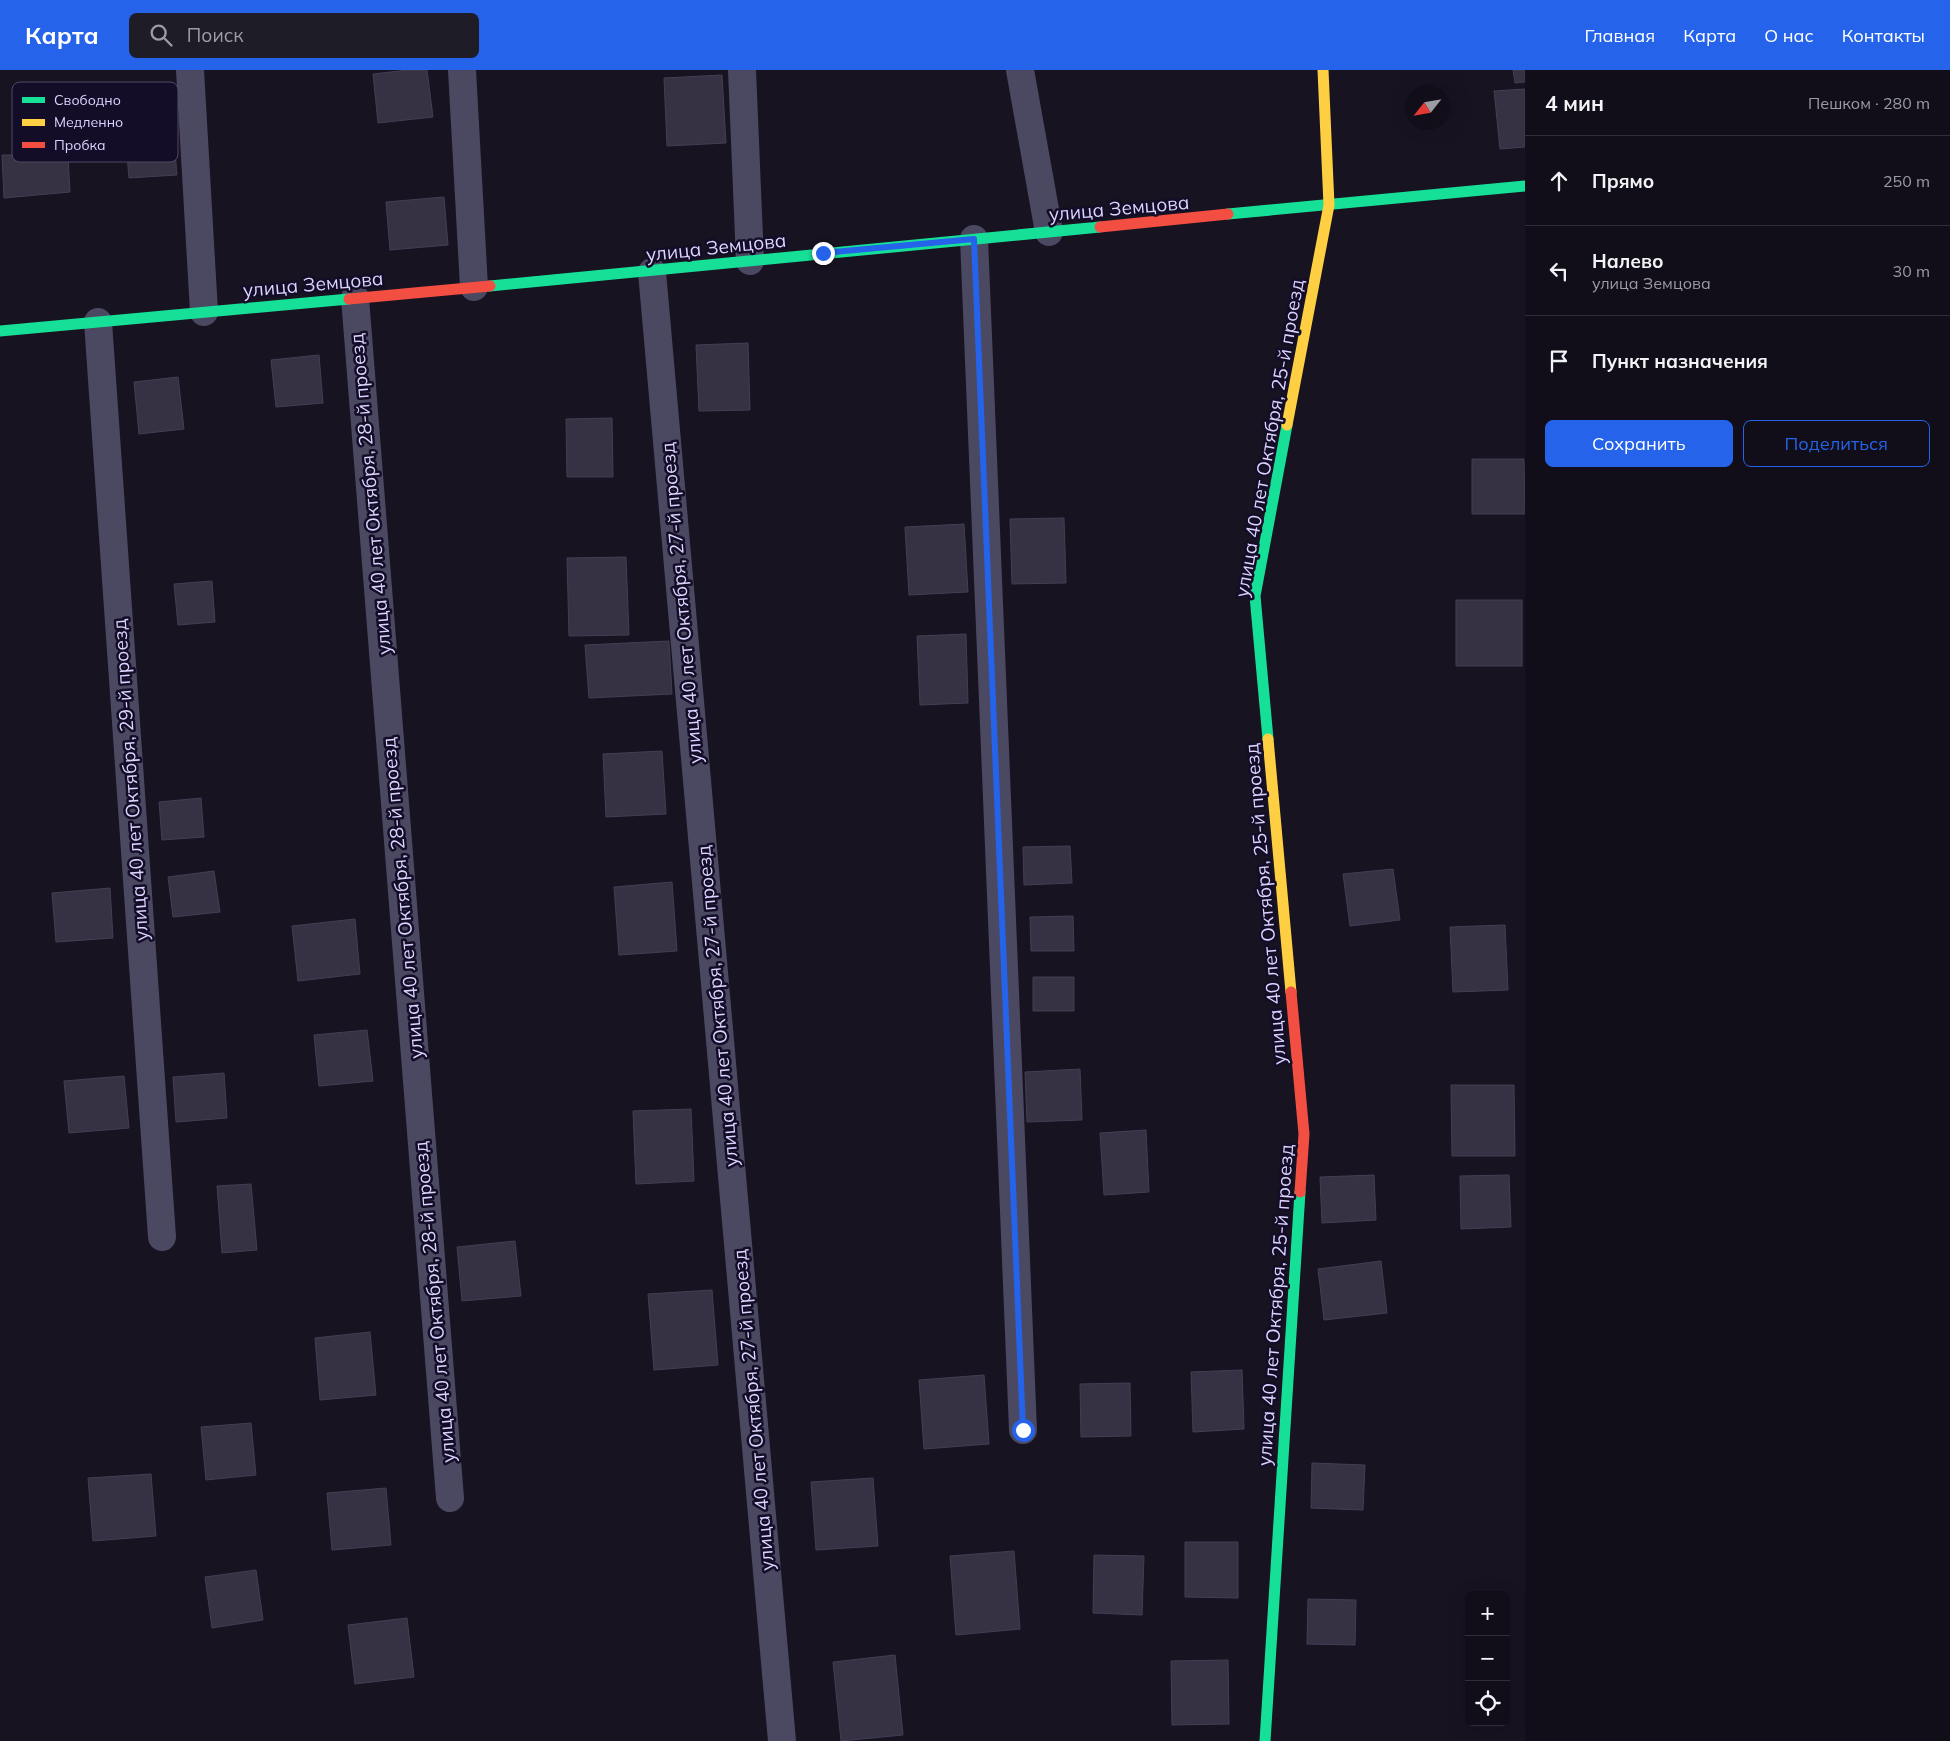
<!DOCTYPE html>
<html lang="ru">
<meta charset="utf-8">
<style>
:root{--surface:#110e19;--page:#1e1c26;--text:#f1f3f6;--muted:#9c9ca2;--line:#302e38;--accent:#2563eb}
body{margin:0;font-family:Mulish,sans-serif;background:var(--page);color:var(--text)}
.controls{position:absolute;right:15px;bottom:15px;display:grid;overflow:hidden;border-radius:8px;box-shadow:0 5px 20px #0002}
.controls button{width:45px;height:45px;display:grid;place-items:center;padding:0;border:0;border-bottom:1px solid var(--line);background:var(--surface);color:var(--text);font:25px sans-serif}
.compass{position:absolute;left:1405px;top:15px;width:45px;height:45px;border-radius:50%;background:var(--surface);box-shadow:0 5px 20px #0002;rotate:239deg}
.stop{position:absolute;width:15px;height:15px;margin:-11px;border:4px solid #2563eb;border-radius:50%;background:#fff}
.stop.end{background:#2563eb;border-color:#fff;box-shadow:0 1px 5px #0008}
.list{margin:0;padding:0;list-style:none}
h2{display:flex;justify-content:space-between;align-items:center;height:65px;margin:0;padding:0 20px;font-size:21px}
h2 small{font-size:16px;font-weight:400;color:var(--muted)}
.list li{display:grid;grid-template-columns:32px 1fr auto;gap:15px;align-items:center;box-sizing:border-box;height:90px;padding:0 20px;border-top:1px solid var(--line)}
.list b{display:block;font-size:19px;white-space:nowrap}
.list p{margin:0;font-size:16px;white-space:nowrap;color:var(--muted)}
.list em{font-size:16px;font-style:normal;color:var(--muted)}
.actions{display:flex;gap:10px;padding:15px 20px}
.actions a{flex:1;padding:11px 0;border:1px solid var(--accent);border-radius:8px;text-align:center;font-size:18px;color:var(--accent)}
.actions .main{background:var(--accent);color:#fff}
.icon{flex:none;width:28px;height:28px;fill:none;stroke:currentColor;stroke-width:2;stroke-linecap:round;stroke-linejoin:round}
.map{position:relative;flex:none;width:1525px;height:1671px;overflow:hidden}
header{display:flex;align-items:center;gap:30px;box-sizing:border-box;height:70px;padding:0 25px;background:var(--accent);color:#fff}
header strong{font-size:24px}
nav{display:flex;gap:28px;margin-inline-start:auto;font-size:18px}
.search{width:350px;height:45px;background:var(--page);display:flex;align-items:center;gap:12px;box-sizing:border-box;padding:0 18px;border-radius:8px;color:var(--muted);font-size:19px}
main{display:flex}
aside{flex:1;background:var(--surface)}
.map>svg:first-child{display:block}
</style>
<header>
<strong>Карта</strong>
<div class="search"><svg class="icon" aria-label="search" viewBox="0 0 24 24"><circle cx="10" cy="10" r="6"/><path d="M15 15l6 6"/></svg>Поиск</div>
<nav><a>Главная</a><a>Карта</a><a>О нас</a><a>Контакты</a></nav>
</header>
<main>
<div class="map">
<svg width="1525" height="1671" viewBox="0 0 1525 1671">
<rect width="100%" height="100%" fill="#171321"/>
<!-- building -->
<path fill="#363143" stroke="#433e55" d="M408,0h19l6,47 -55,6 -5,-49z
M1513,0h12v12l-10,1z
M722,5l4,68 -59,3 -3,-68z
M1525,19v58l-25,2 -6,-58z
M173,59l4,46 -48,3 -4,-46z
M38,70l8,2 3,9v7l19,-2 2,36 -66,6 -2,-43h26l-2,-9 4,-4z
M444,127l4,48 -58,5 -4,-48z
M748,273l2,67 -51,1 -3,-66z
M319,285l4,48 -47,4 -5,-47z
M178,307l6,52 -45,5 -5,-52z
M612,348l1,59h-46l-1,-58z
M1472,389h52l1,55h-53z
M1064,448l2,65 -54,1 -2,-65z
M964,454l4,68 -59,3 -4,-68z
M626,487l3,78 -60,1 -2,-78z
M212,511l3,41 -37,3 -4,-41z
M1456,530h66v66h-66z
M966,564l2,69 -48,2 -3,-69z
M669,571l3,53 -83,4 -4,-53z
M662,681l4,63 -60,3 -3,-63z
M201,728l3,39 -42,3 -3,-38z
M1070,776l2,37 -48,2 -1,-38z
M1393,799l7,51 -50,6 -7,-52z
M214,801l6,41 -47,5 -5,-40z
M672,812l5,69 -58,4 -5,-68z
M110,818l3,50 -57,4 -4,-49z
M1073,846l1,35h-43l-1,-34z
M355,849l5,55 -62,7 -6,-55z
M1505,855l3,65 -55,2 -3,-65z
M1033,907h41v34h-41z
M367,960l6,51 -54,5 -5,-51z
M1080,999l2,51 -55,2 -2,-50z
M224,1003l3,45 -51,4 -3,-45z
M124,1006l5,52 -60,5 -5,-52z
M1451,1015h63l1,71h-63z
M691,1039l3,72 -58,3 -3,-73z
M1146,1060l3,62 -45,3 -4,-62z
M1374,1105l2,45 -54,3 -2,-46z
M1509,1105l2,52 -50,2 -1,-53z
M251,1114l6,66 -35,3 -5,-67z
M515,1171l6,55 -59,5 -5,-54z
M1381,1191l6,52 -63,7 -6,-51z
M712,1220l6,75 -64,5 -6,-76z
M370,1262l6,63 -56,5 -5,-62z
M1242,1300l2,59 -51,3 -2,-60z
M984,1305l5,69 -65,5 -5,-69z
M1130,1313l1,53 -50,1 -1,-53z
M251,1353l5,52 -50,5 -5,-53z
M1312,1393l53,2 -2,45 -52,-2z
M151,1404l5,62 -63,5 -5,-63z
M873,1408l5,68 -62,4 -5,-68z
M386,1418l5,57 -59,5 -5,-57z
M1185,1472h53v56l-53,-1z
M1014,1481l6,78 -64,6 -6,-79z
M1094,1485l50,1 -2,59 -49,-2z
M256,1500l7,50 -51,8 -7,-51z
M1308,1529l48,1 -1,45 -48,-1z
M407,1548l7,59 -59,7 -7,-59z
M895,1585l8,80 -62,6 -8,-79z
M1228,1590l1,64 -57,1 -1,-64z"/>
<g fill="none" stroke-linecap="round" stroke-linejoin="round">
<!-- street -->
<path stroke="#4b4862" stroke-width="28" d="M190,0l14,242
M462,0l12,217
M742,0l8,191
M1020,0l29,162
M974,169l49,1191
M652,202l130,1469
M355,228l95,1200
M98,252l64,915"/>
<!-- fast -->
<path stroke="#16e098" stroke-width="11" d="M1228,144l297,-28
M490,216c204,-18 407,-40 610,-59
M0,261l349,-32
M1268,669l-13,-143 32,-171
M1265,1671l35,-549"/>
<!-- slow -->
<path stroke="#ffcf43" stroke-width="11" d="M1287,355l42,-220 -6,-135
M1268,669l23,253"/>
<!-- jam -->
<path stroke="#f24e42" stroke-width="11" d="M1100,157l128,-13
M349,229l141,-13
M1291,922l13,142 -4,58"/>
</g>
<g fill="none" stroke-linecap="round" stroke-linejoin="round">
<!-- route -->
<path stroke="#2563eb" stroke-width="6" d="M823,183l151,-14 49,1191"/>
</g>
<g text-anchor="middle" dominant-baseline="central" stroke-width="5" stroke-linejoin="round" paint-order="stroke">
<!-- street labels -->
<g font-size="19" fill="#dcd4ff" stroke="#140d27">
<text transform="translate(1119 138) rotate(-5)">улица Земцова</text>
<text transform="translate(716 177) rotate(-6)">улица Земцова</text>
<text transform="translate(313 214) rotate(-5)">улица Земцова</text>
<text transform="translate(1269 368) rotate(-80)">улица 40 лет Октября, 25-й проезд</text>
<text transform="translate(370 424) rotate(-95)">улица 40 лет Октября, 28-й проезд</text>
<text transform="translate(681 533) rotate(-95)">улица 40 лет Октября, 27-й проезд</text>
<text transform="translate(130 710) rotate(-94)">улица 40 лет Октября, 29-й проезд</text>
<text transform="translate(402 828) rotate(-95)">улица 40 лет Октября, 28-й проезд</text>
<text transform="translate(1265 834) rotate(-95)">улица 40 лет Октября, 25-й проезд</text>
<text transform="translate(717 936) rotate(-95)">улица 40 лет Октября, 27-й проезд</text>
<text transform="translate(434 1232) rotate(-95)">улица 40 лет Октября, 28-й проезд</text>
<text transform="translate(1275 1235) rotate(-86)">улица 40 лет Октября, 25-й проезд</text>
<text transform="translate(753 1340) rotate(-95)">улица 40 лет Октября, 27-й проезд</text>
</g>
</g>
<!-- legend -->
<rect x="12" y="12" width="166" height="80" rx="8" fill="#140d27" stroke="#504968" stroke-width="1"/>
<rect x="22" y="27" width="23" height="6" fill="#16e098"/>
<rect x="22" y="49" width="23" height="7" fill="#ffcf43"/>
<rect x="22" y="72" width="23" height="6" fill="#f24e42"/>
<g font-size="14" fill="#dcd4ff">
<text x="54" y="35">Свободно</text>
<text x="54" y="57">Медленно</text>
<text x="54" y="80">Пробка</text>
</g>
</svg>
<div class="controls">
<button>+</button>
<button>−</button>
<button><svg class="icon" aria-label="locate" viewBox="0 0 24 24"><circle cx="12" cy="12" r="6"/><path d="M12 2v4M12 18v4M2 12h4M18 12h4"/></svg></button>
</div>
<svg class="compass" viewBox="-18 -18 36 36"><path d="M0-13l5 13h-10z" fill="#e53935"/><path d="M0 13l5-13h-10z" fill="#9c9ca2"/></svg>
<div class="stop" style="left:1023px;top:1360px"></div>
<div class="stop end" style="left:823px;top:183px"></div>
</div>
<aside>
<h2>4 мин<small>Пешком · 280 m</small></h2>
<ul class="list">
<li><svg class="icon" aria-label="ahead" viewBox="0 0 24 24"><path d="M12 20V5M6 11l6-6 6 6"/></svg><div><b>Прямо</b></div><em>250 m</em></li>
<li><svg class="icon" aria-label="left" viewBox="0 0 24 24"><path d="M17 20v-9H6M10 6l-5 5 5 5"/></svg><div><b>Налево</b><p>улица Земцова</p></div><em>30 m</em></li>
<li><svg class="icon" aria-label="arrive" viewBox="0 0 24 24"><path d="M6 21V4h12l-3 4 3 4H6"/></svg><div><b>Пункт назначения</b></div></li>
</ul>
<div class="actions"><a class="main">Сохранить</a><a>Поделиться</a></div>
</aside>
</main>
